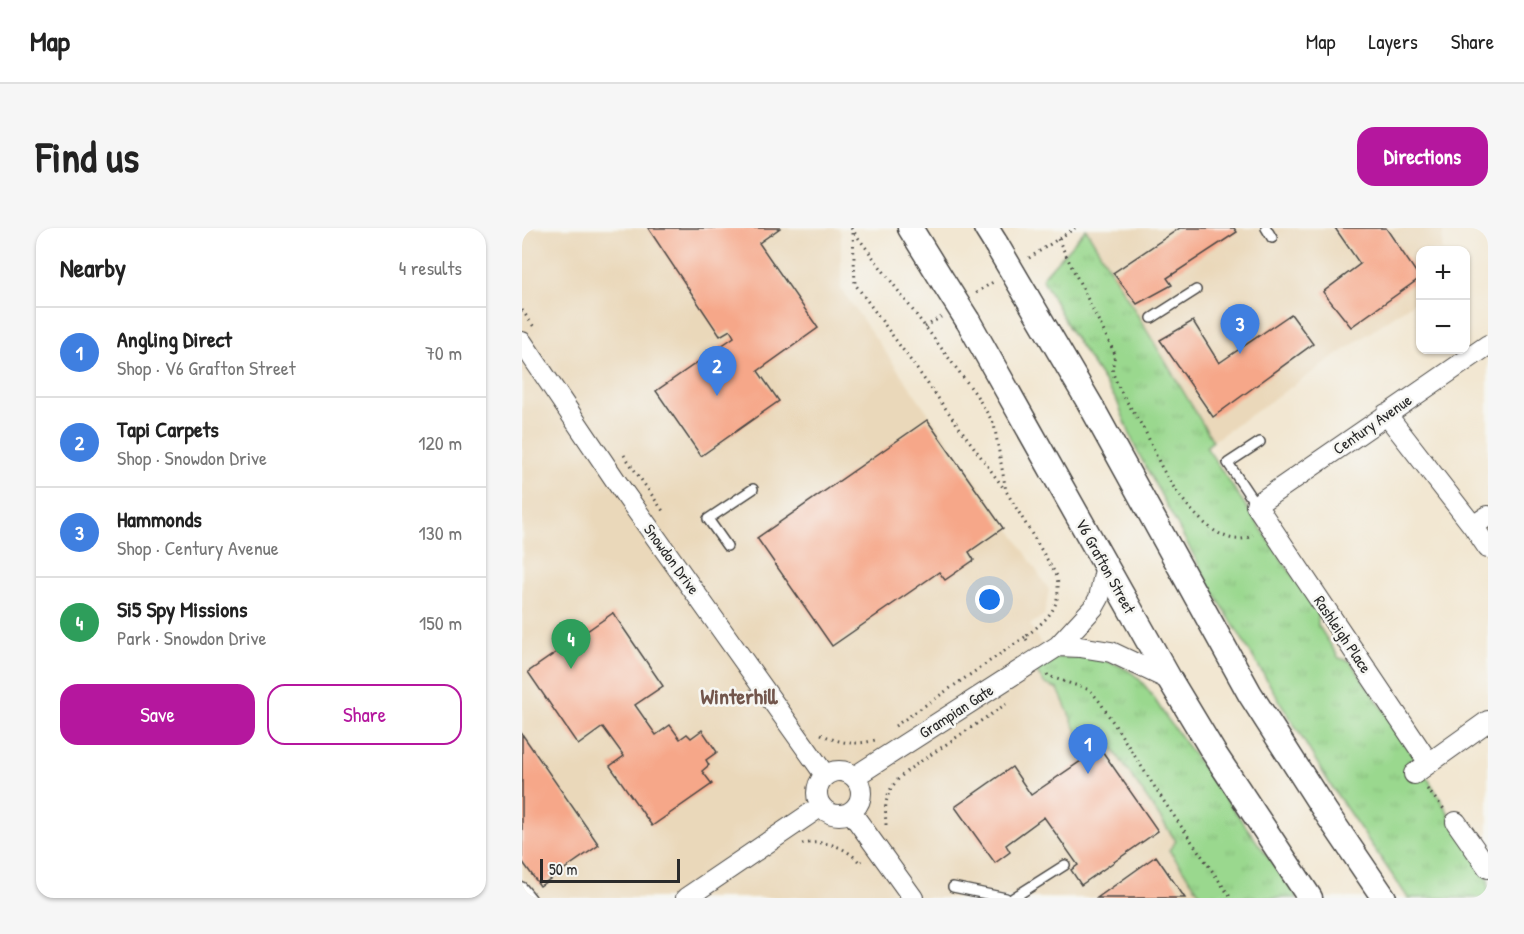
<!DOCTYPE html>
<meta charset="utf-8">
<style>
:root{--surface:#fff;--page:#f6f6f6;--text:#222;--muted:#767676;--line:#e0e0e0;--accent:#b5179e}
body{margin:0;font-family:"Patrick Hand",sans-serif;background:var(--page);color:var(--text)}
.controls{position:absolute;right:18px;top:18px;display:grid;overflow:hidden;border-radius:12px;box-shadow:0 2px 4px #0004}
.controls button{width:54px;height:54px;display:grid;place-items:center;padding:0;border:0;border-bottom:2px solid var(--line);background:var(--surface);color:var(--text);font:30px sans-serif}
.scale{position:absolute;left:18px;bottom:15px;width:140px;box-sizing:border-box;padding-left:6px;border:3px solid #2b2b2b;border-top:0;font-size:16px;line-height:21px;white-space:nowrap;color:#2b2b2b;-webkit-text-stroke:4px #f6f6f2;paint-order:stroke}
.you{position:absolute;left:468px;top:372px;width:21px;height:21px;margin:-15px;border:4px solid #fff;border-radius:50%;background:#1a73e8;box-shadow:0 0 0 9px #1a73e833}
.badge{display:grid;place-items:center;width:39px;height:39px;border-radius:50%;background:var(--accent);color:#fff;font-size:20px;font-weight:700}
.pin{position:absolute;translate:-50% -50px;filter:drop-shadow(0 2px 3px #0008)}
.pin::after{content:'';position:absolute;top:32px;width:21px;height:18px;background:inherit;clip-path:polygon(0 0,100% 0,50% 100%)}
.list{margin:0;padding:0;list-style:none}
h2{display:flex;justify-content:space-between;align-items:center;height:78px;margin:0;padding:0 24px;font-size:26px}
h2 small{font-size:20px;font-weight:400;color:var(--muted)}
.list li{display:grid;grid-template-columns:39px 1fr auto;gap:18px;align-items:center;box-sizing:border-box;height:90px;padding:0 24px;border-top:2px solid var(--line)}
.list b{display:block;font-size:22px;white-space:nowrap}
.list p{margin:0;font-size:20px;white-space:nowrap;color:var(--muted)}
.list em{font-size:20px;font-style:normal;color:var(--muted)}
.actions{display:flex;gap:12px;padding:18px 24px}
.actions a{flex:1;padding:14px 0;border:2px solid var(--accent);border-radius:18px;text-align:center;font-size:21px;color:var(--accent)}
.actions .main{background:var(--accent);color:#fff}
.map{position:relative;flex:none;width:966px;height:670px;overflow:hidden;border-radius:18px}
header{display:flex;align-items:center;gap:36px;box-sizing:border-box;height:84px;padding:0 30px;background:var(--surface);border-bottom:2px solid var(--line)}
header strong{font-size:28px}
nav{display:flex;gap:33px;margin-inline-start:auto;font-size:21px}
.intro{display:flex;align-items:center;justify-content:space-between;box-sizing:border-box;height:144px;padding:0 36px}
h1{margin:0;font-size:42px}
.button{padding:15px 27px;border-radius:18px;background:var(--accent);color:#fff;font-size:21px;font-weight:700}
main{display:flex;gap:36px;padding:0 36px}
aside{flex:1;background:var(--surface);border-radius:18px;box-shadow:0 2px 4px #0004}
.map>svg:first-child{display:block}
</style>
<header>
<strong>Map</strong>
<nav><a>Map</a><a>Layers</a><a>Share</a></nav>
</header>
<div class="intro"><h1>Find us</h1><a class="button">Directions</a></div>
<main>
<aside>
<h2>Nearby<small>4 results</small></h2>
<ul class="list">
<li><span class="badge" style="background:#3f7fe0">1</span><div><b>Angling Direct</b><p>Shop · V6 Grafton Street</p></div><em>70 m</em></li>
<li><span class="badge" style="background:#3f7fe0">2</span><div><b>Tapi Carpets</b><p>Shop · Snowdon Drive</p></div><em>120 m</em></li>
<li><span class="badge" style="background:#3f7fe0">3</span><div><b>Hammonds</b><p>Shop · Century Avenue</p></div><em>130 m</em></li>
<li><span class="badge" style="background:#2e9e5b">4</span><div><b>Si5 Spy Missions</b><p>Park · Snowdon Drive</p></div><em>150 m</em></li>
</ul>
<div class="actions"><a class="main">Save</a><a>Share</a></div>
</aside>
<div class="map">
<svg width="966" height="670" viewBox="0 0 966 670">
<defs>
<pattern id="grass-tufts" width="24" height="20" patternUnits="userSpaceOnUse" patternTransform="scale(1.5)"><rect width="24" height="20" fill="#9ad88e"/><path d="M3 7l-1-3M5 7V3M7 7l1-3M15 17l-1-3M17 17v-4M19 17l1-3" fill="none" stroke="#85ba7b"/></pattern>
</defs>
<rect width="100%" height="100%" fill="#f6f6f2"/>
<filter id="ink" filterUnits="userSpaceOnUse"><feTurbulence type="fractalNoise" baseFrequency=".0167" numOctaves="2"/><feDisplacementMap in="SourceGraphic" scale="12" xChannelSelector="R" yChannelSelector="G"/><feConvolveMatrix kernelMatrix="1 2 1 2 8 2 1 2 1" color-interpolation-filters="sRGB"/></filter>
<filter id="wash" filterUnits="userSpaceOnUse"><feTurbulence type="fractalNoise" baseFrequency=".008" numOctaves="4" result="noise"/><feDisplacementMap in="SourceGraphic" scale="24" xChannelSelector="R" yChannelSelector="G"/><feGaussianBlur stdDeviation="1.35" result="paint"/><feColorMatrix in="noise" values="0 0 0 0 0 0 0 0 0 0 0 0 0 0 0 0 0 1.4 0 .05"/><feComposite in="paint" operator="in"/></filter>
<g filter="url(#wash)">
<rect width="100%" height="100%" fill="#f2e7d2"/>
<!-- built -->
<path fill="#ead8ba" d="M0,0h316l3,5v56l171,243 37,58 -5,25 -14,10 41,71 20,7 131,195h-700z
M565,0h356l-1,22h-22v48l-207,143 -127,-212z"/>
<!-- grass -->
<path fill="url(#grass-tufts)" stroke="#62825c" stroke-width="1.5" d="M564,1l127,212 -7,6 112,166v12l21,33 11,3 59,86 79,132v19h-80l-75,-109 -119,-196 -79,-146 -18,-46 -46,-69 -29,-54z
M567,428c45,12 50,18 75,58l134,184h-95l-34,-48 7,-9 -78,-114 -18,12 -22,-50 -13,-5 -11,-15 20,-11z"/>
<g id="blocks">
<!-- building -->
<path fill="#f6a789" d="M126,0h132l-21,15 59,85 -60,43 21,30 -78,55 -45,-65 78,-54 -4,-7 -10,6z
M658,0h54l3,4 -70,46 5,7 -35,19 -24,-31z
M813,0h51l34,50 -69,49 -28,-35 37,-28z
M769,86l22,30 -100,73 -53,-77 33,-19 26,42z
M405,192l76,108 -34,24 5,8 -29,20 -6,-8 -107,74 -75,-108z
M91,385l50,73 -28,19 21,30 14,-10 10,14 7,-5 4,4 11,-8 15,22 -11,8 3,5 -7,6 10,13 -60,42 -42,-60 14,-10 -21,-29 -25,18 -50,-73z
M0,506l77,111 -59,41 -18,-25z
M578,520l58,83 -77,54 -10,-15 7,-5 -34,-48 -38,28 4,7 -15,11 -40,-56 57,-40 19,28z
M634,628l29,42h-88z"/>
</g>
</g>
<g filter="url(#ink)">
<use href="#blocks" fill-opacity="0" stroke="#494744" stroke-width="1.5"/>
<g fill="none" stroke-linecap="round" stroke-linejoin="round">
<defs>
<path id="service" d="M744,0l6,10
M630,90l44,-28
M734,277l-28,-42 32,-21
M205,318l-19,-27 45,-30
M0,659l9,11
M431,659l53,11
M491,670l52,-33"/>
<path id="minor" d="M0,114l100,148 203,285
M864,186l87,112 15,-10
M951,298l15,22
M536,418l22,1 31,5 59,28
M907,535l-173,-258 232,-160
M295 565a22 22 0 1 1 44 0a22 22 0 1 1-44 0Z
M892,546l74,-53
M332,549l204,-131 36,-39 5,-9 7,-33
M329,584l62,86
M934,594l32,46
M164,670l134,-91"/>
<path id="tertiary" d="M388,0l34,55
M464,0l10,16
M504,67l64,109 160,290 75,117 59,87
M446,93l202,359 44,73 96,145"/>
</defs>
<!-- service casing -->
<use href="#service" stroke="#494744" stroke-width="12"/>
<!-- minor casing -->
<use href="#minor" stroke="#494744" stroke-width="22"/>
<!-- tertiary casing -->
<use href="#tertiary" stroke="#494744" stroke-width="27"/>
<!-- path -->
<path stroke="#494744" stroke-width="3" stroke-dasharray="1.5 4.5" stroke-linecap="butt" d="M329,0l124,165 19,31 12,67 51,85c5,33 -9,42 -32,61l3,5
M331,5l2,51 150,206
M536,11l57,115c-1,6 -4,16 -1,22 7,20 22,38 32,57 7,14 12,29 20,42 14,24 55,80 87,60
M507,30l46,-30
M454,65l17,-11
M0,82l12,17
M403,99l16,-10
M102,227l39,56
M525,446l1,2 42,14 10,12 65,101 66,95
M373,498l130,-89
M299,506c18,9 34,12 54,6
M905,561l17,20
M364,597c-2,-27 1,-37 22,-55l98,-66
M280,616c22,-4 42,1 58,19l2,-2"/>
<!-- service -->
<use href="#service" stroke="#fff" stroke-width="9"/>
<!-- minor -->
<use href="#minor" stroke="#fff" stroke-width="20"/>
<!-- tertiary -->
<use href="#tertiary" stroke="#fff" stroke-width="24"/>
<defs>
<path id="tertiary-bridge" d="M474,16l30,51
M422,55l24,38"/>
</defs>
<!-- tertiary-bridge casing -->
<use href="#tertiary-bridge" stroke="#494744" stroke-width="27" stroke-linecap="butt"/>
<!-- tertiary-bridge -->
<use href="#tertiary-bridge" stroke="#fff" stroke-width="24"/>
</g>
</g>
<g text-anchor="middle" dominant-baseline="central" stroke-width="5" stroke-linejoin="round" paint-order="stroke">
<!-- street labels -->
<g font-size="16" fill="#2b2b2b" stroke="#f6f6f2">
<text transform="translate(850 196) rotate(-35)">Century Avenue</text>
<text transform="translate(150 331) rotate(54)">Snowdon Drive</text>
<text transform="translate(584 338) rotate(61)">V6 Grafton Street</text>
<text transform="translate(821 406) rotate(56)">Rashleigh Place</text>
<text transform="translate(434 483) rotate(-33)">Grampian Gate</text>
</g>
<!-- district labels -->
<g font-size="22" font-weight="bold" fill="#72564c" stroke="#f6f6f2">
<text x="217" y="468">Winterhill</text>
</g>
</g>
</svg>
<div class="controls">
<button>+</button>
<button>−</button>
</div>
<div class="scale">50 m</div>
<div class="you"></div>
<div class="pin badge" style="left:566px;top:546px;background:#3f7fe0">1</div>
<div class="pin badge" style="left:195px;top:168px;background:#3f7fe0">2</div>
<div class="pin badge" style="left:718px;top:126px;background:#3f7fe0">3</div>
<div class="pin badge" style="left:49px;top:441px;background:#2e9e5b">4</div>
</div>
</main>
